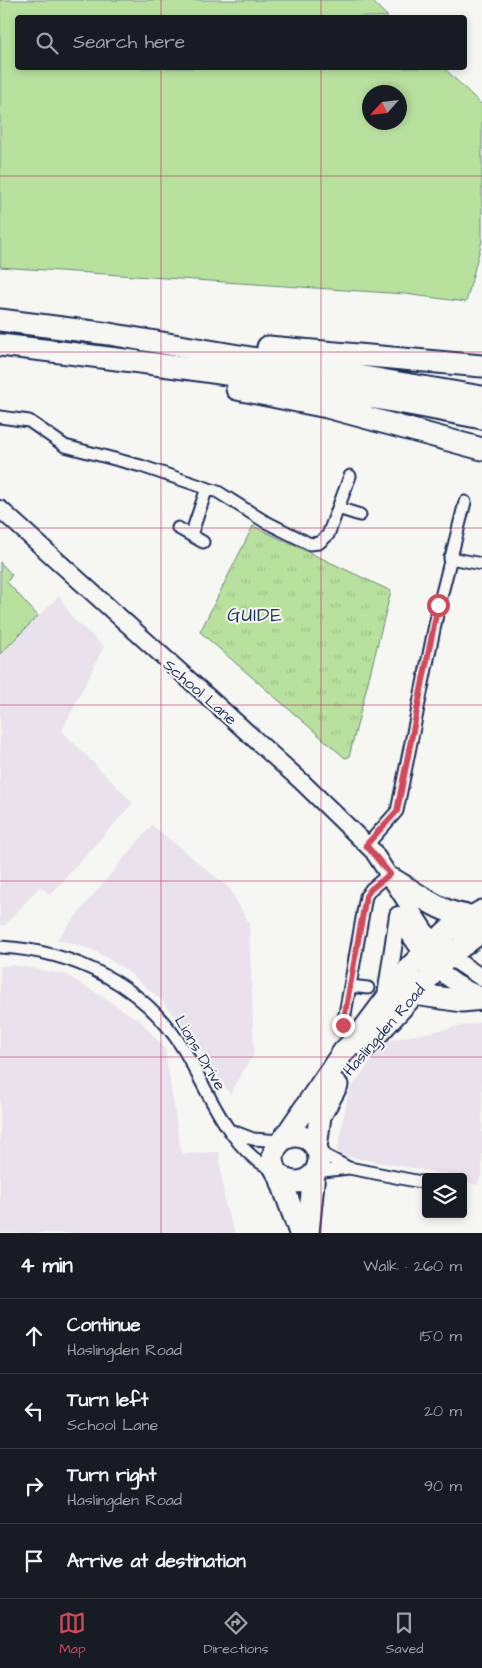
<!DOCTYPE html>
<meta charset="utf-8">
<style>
:root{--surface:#171b24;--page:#242831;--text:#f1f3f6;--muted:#9ea1a6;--line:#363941;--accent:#d1495b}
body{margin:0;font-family:"Architects Daughter",sans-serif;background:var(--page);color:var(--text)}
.controls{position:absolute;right:15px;bottom:15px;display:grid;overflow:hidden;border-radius:5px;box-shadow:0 2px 8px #0003}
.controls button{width:45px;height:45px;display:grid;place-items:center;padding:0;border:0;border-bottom:1px solid var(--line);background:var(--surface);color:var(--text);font:25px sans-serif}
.compass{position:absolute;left:362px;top:85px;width:45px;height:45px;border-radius:50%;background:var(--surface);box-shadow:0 2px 8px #0003;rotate:243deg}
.stop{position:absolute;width:15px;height:15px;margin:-11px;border:4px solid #d1495b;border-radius:50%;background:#fff}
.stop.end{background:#d1495b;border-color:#fff;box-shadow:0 1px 5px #0008}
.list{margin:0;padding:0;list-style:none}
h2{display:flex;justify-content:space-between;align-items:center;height:65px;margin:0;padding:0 20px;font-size:21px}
h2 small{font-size:16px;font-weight:400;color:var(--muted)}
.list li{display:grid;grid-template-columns:32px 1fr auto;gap:15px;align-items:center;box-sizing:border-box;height:75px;padding:0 20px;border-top:1px solid var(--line)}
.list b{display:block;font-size:19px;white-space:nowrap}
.list p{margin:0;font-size:16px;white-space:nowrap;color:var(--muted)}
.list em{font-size:16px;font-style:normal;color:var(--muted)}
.icon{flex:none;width:28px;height:28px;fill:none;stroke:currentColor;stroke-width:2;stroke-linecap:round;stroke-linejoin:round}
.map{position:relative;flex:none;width:482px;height:1233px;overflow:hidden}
.search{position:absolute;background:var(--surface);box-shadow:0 2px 8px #0003;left:15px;right:15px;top:15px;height:55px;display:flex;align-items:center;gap:12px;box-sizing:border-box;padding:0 18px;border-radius:5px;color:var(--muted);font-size:19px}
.sheet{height:365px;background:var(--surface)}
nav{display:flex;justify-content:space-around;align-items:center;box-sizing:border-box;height:70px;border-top:1px solid var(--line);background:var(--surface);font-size:14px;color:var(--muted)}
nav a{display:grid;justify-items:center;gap:2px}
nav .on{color:var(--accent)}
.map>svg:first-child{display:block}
</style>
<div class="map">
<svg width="482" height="1233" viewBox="0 0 482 1233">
<defs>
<pattern id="park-tufts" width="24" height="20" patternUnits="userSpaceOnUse" patternTransform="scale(1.25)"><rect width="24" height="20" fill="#b8e19e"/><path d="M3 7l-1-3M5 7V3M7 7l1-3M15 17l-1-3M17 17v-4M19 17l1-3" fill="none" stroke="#9ec18a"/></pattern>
</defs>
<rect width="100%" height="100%" fill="#f6f6f2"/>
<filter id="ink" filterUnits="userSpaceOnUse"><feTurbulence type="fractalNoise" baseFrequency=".02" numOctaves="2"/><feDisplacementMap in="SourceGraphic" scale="10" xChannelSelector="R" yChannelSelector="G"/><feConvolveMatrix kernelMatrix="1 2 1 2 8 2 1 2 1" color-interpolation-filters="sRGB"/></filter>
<g filter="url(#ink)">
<!-- built -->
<path fill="#e9e1eb" d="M59,596l15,24 30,26 -42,85 71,72 -83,92 -10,-9 -35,39h-5v-271z
M152,825l77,63 20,35 5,130 -24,41 -44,-65 -25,-29 -36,-31 -31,-19 -37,-11z
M14,965l53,10 72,45 26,29 16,105 38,-2 6,54 10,27h-235v-267z
M482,1022v152l-5,11 -14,-5v-3l-118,-21 -8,-4 12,-61 37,-50z"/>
<!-- green -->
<path fill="#b8e19e" stroke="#6a887e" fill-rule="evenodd" d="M0,0h371l17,17 -370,1v50h426l38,37v136l-16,61 -61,-8 -405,-27zM370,92h30v30h-30z
M0,562l12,13 -5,7 31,34 -38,38z"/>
<!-- park -->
<path fill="url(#park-tufts)" stroke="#6a887e" d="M253,526l138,65 -42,166 -4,1 -145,-126z"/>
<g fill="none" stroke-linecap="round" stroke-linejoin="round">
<defs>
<path id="street" d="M0,417l29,4 36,25 76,20 77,26 46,29 46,23 9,-1 9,-8 22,-59
M338,508l22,7
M178,528l25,14
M191,535l16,-47
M450,558l32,6
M367,845l30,-34 42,-206 26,-103
M0,947c75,4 144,38 184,103 21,35 38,81 70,108 8,6 17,11 25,17
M350,986l16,-90 5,-7 18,-15
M343,1025l7,-39 18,2
M232,1131l21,8 28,2
M349,1168l77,15
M315,1172l34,-4 -32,-17"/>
<path id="secondary" d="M0,509l301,272 72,70 52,80 24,25 33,22
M398,915c20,37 43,66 84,81
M386,996l12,-81"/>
<path id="highway" d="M0,320l109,14 373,63
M0,345c162,18 322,41 482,73
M268,347l214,19
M237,389l90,18 155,42
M394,880c24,14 49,35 77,36
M414,994l48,7 20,-2
M365,1047l84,-91 33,-25
M273 1159a23 23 0 1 1 46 0a23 23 0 1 1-46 0Z
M283,1140l61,-89 14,-14 53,-71 36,-35 35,-20
M316,1148l4,-32 17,-31
M280,1177l20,56
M308,1233l6,-60"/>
</defs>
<!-- street casing -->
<use href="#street" stroke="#1b2f5e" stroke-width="15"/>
<!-- secondary casing -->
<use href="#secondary" stroke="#1b2f5e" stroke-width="20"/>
<!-- highway casing -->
<use href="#highway" stroke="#1b2f5e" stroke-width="25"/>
<!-- street -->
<use href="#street" stroke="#f6f6f2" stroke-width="11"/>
<!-- secondary -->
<use href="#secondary" stroke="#f6f6f2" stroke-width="16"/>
<!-- highway -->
<use href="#highway" stroke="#f6f6f2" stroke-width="21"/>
</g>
</g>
<g fill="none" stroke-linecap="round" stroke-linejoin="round" filter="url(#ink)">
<!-- route -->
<path stroke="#d1495b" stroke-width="6" d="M343,1025l23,-129 5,-7 19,-15 -24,-29 31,-34 41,-206"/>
</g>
<!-- grid -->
<path fill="none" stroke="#c2185b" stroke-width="1" stroke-opacity="0.55" d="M161,0v18M321,0v18M161,68v1165M321,68v1165M0,176h482M0,352h482M0,528h482M0,705h482M0,881h482M0,1057h482"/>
<g text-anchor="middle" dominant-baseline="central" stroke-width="4" stroke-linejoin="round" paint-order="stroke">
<!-- street labels -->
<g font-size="16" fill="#1b2f5e" stroke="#f6f6f2">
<text transform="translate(200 692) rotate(41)">School Lane</text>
<text transform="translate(384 1030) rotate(-49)">Haslingden Road</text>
<text transform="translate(200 1053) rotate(59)">Lions Drive</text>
</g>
<!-- quarter labels -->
<g font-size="19" letter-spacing="1" fill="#1b2f5e" stroke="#f6f6f2">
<text x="255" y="615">GUIDE</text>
</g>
</g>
</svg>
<div class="controls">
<button><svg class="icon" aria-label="layers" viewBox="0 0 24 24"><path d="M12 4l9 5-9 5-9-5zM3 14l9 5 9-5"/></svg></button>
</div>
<svg class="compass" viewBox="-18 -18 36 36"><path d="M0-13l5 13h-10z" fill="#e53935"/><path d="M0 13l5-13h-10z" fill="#9ea1a6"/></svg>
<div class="stop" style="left:438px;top:605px"></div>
<div class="stop end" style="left:343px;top:1025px"></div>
<div class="search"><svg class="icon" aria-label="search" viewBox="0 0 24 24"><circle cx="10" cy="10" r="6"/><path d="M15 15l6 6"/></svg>Search here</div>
</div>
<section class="sheet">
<h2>4 min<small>Walk · 260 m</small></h2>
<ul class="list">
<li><svg class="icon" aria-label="ahead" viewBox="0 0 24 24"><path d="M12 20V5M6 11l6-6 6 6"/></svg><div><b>Continue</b><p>Haslingden Road</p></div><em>150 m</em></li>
<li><svg class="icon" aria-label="left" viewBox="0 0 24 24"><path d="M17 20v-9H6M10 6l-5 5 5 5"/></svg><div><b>Turn left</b><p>School Lane</p></div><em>20 m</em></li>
<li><svg class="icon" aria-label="right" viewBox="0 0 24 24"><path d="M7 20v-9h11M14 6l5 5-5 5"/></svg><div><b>Turn right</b><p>Haslingden Road</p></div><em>90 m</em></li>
<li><svg class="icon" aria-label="arrive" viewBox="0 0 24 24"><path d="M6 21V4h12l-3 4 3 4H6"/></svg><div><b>Arrive at destination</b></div></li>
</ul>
</section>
<nav>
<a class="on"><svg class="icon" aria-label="map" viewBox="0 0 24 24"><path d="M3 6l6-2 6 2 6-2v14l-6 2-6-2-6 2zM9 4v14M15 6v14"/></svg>Map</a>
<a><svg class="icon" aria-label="directions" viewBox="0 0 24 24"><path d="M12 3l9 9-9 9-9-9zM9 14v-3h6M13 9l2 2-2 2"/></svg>Directions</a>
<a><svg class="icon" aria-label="saved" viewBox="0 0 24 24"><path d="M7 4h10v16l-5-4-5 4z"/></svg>Saved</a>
</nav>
